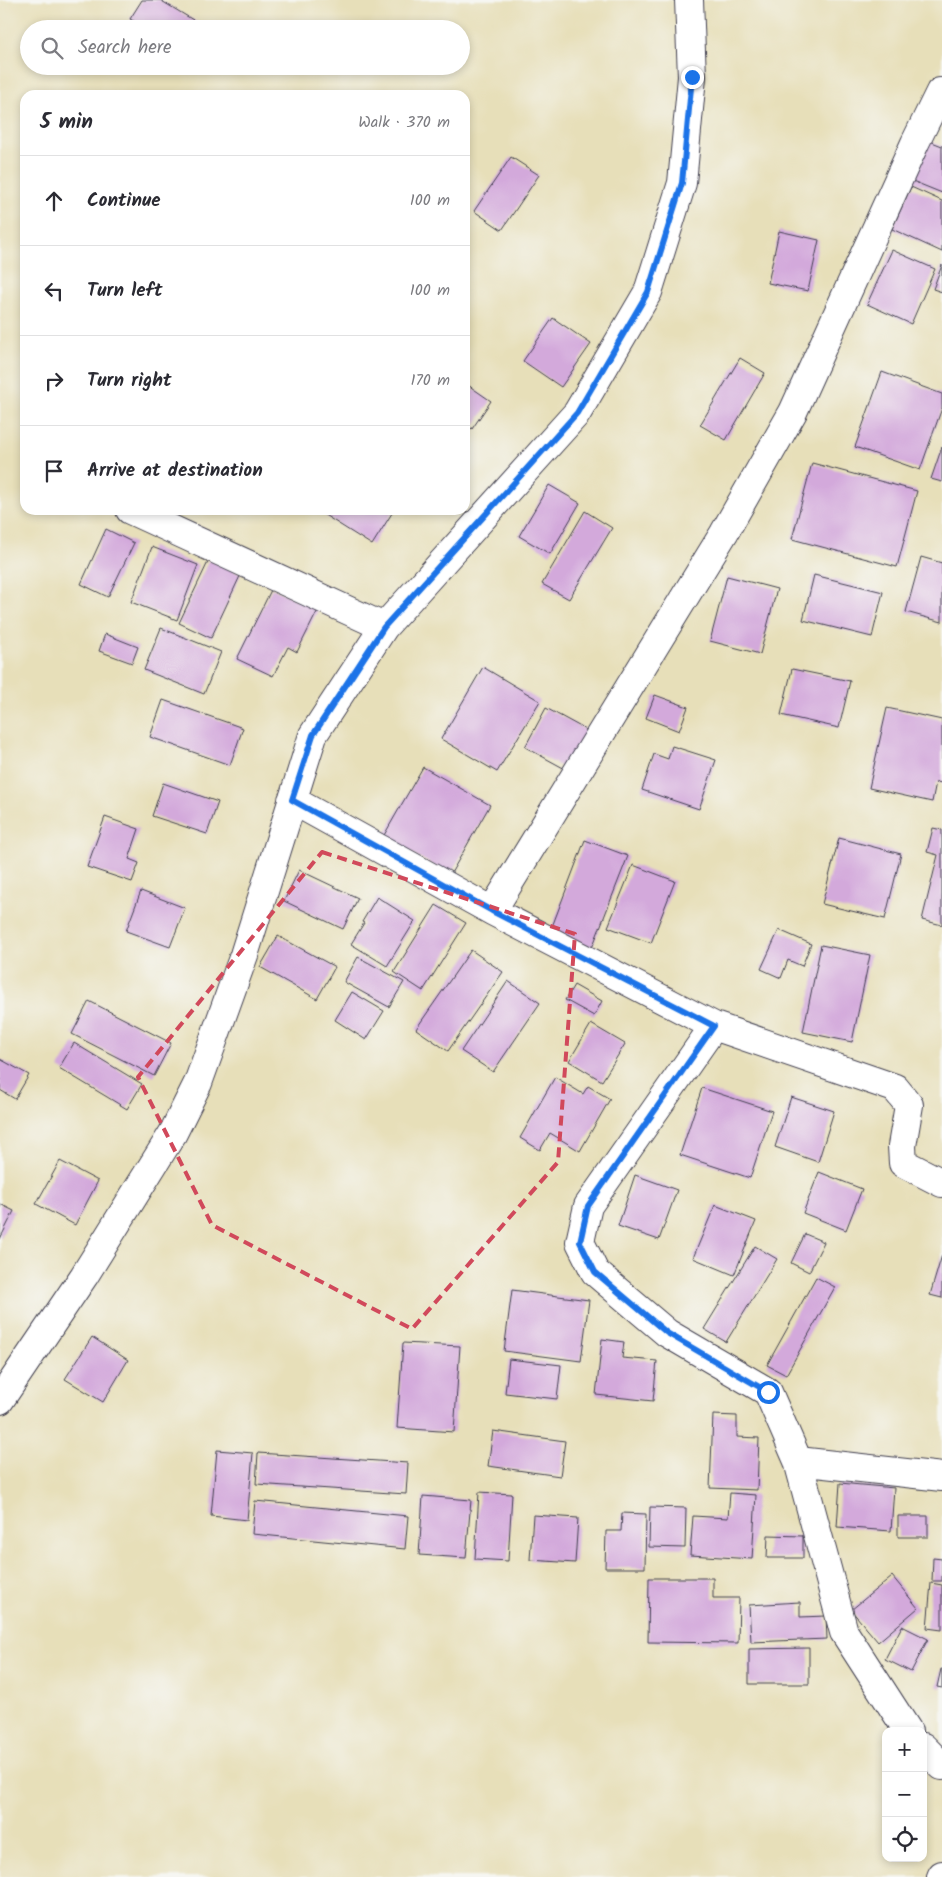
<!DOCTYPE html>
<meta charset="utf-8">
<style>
:root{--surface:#fff;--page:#f2f2f3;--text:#2b2b33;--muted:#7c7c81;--line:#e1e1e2}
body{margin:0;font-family:Kalam,sans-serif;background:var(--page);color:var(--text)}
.controls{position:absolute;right:15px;bottom:15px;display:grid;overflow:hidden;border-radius:10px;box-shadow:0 2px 8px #0003}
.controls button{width:45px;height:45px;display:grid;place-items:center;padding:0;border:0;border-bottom:1px solid var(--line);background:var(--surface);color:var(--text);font:25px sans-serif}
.stop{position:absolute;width:15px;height:15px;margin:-11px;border:4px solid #1a73e8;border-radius:50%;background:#fff}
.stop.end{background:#1a73e8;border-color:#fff;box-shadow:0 1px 5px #0008}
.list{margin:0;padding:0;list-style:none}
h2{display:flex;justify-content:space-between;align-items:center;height:65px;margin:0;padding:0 20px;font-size:21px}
h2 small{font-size:16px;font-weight:400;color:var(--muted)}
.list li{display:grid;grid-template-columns:32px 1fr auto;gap:15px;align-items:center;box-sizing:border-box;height:90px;padding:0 20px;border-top:1px solid var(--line)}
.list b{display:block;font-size:19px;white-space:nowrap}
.list em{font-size:16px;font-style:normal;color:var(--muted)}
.icon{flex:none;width:28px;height:28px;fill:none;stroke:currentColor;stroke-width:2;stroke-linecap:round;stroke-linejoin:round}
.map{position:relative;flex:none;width:942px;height:1877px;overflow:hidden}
.search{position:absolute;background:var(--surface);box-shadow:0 2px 8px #0003;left:20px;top:20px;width:450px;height:55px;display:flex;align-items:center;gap:12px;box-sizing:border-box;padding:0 18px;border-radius:28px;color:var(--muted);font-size:19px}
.panel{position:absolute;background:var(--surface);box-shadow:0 2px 8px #0003;left:20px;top:90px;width:450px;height:425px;border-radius:15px}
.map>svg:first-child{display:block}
</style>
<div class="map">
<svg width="942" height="1877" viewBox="0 0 942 1877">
<rect width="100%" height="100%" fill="#f6f6f2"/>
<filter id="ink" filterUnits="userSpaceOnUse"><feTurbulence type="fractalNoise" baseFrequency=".02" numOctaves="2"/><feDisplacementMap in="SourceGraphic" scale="10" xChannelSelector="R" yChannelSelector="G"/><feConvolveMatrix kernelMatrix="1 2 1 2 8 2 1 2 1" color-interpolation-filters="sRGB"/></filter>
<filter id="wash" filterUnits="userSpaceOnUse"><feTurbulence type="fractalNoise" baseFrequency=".0096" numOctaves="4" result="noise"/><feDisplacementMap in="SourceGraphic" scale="20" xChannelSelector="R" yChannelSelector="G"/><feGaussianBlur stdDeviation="1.12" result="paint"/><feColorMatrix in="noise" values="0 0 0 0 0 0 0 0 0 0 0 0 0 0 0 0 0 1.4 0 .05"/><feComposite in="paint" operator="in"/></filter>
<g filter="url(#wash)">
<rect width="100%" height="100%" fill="#e7dfb9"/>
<g id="blocks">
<!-- building -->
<path fill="#d3a9db" d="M142,0h18l48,29h-61l-17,-10z
M927,140l15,6v47l-32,-13z
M511,157l28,18 -37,55 -28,-19z
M911,187l31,14v51l-50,-23z
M779,231l40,9 -11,51 -40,-8z
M892,250l43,19 -24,55 -44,-20z
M942,265v27l-9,-3z
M553,318l38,26 -30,43 -38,-26z
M740,358l25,15 -39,67 -26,-15z
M882,372l60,22v14l-22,62 -65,-23z
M465,383l26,18 -19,28 -7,-5z
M942,447v35l-11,-3z
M812,463l105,28 -20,76 -105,-28z
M549,485l31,18 -30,51 -31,-18z
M326,510h68l-22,35 -49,-31z
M585,511l27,17 -43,71 -27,-15z
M106,529l28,14 -26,54 -27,-13z
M152,547l46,18 -21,55 -46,-18z
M921,557l21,6v59l-36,-10z
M209,560l32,14 -30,64 -32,-15z
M814,575l69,17 -11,45 -69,-17z
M727,576l50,13 -17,65 -50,-13z
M272,588l46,22 -21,42 -9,-5 -15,29 -36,-17z
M161,628l60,24 -17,42 -60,-24z
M105,634l33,13 -6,16 -33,-12z
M483,667l57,34 -43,71 -56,-33z
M792,669l58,12 -11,47 -58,-13z
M655,695l33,12 -9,24 -33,-13z
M163,700l80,28 -13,37 -80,-28z
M546,708l42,23 -21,39 -42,-23z
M887,708l55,12v63l-6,-1 -4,20 -63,-14z
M672,746l44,14 -17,49 -57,-19 12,-36 14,5z
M423,767l67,38 -40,70 -67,-38z
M163,783l55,19 -11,32 -55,-18z
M105,817l34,12 -10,30 10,4 -7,19 -45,-15z
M933,828l9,2v95l-20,-5 16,-65 -11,-3z
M839,838l62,16 -16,65 -63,-15z
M585,840l43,16 -36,92 -42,-16z
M633,865l42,16 -24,62 -43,-16z
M299,870l59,28 -15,31 -59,-28z
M141,891l44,17 -15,39 -44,-16z
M377,897l38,24 -28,45 -36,-22 13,-21 -2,-1z
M436,905l30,18 -43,68 -29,-19z
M779,930l32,14 -9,22 -14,-6 -7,18 -20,-9z
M278,936l57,31 -18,32 -57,-32z
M821,945l49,10 -18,87 -49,-10z
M471,950l32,22 -55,79 -32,-22z
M358,957l46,25 -15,25 -45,-25z
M508,981l32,22 -47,69 -32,-21z
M574,985l28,16 -8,15 -29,-16z
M352,992l32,19 -18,29 -31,-20z
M89,1001l82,42 -17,33 -82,-42z
M591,1024l34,20 -23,37 -33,-20z
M74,1043l68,41 -15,25 -68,-41z
M0,1059l29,16 -14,24 -15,-9z
M555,1077l28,17 5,-8 22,13 -30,52 -30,-18 -10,17 -20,-12z
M702,1088l70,23 -22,67 -70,-23z
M791,1097l43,14 -16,51 -43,-15z
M60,1161l38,20 -23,44 -39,-21z
M819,1172l43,17 -16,41 -43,-17z
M635,1175l42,15 -18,50 -41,-14z
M0,1204l14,7 -14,28z
M715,1205l41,16 -22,54 -41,-17z
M805,1234l19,8 -15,30 -18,-9z
M755,1246l22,13 -51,83 -22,-13z
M942,1255v43l-12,-3z
M816,1277l19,10 -49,88 -19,-10z
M512,1290l77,10 -8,61 -77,-10z
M92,1337l36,23 -25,42 -38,-23z
M602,1339l22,3 -2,16 35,3 -4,40 -57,-6z
M403,1343l57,3 -6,86 -57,-4z
M509,1359l52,6 -4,34 -52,-6z
M713,1415l24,1v21l22,1 -2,52 -47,-2z
M493,1431l72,10 -5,35 -72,-10z
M217,1450l36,3 -6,67 -36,-4z
M258,1453l150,10 -2,31 -150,-10z
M840,1483l54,5 -3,43 -54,-4z
M479,1492l33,2 -4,67 -33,-2z
M730,1493l26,2 -4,64 -62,-4 3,-39 35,2z
M423,1496l48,4 -5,58 -47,-3z
M255,1501l153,15 -3,33 -153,-15z
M650,1507l36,1 -1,40 -36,-1z
M622,1513l24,1 -1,54h-40l1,-37h15z
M533,1515l45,3 -3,45 -45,-3z
M898,1516h30v21h-30z
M768,1535l35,1v22h-36z
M933,1558l9,1v22h-10z
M892,1576l26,32 -40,34 -27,-32z
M649,1578h64v20h26l-1,45 -90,-1z
M931,1583l11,2v45l-15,-2z
M800,1602v15l26,-1 1,23 -76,3 -2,-37z
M902,1626l26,13 -17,33 -26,-13z
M809,1648v36h-60v-35z
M941,1669h1v19l-5,-1z"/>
</g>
</g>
<g filter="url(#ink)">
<use href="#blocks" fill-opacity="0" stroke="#403e4e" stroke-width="1"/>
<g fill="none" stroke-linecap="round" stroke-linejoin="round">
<defs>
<path id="street" d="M130,510l254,117
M292,800l200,111 222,115 181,62 14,17 -7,41 1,17 39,20
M492,911l232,-378 69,-121 122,-269 25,-51
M714,1026l-126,180 -8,36 15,30 72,61 101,59 30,69 46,171 64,99
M0,1400l84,-124 89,-143 25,-50 46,-128 69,-220 71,-108 193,-214 71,-121 34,-109 10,-106 -3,-77
M798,1461l144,16
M923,1747l19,19
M941,1877l1,-2"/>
</defs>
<!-- street casing -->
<use href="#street" stroke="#403e4e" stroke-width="30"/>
<!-- street -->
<use href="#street" stroke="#fff" stroke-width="28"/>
</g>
</g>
<g fill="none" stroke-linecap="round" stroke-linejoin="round" filter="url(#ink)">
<!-- route -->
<path stroke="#1a73e8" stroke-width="6" d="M692,77l-10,106 -34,109 -71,121 -193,214 -71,108 -21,65 200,111 222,115 -126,180 -8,36 15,30 72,61 101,59"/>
</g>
<!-- marked area -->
<path fill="none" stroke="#d1495b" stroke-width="4" stroke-dasharray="10 6" stroke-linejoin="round" d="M322,852l253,82 -17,228 -146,167 -200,-104 -74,-148z"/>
</svg>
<div class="controls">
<button>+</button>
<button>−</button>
<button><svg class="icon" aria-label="locate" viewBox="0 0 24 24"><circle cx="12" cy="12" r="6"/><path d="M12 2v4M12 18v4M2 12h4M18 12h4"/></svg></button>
</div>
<div class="stop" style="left:768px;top:1392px"></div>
<div class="stop end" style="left:692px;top:77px"></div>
<div class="search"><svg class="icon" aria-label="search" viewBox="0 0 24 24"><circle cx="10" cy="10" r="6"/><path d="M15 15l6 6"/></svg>Search here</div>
<section class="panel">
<h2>5 min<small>Walk · 370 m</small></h2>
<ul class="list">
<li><svg class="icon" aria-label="ahead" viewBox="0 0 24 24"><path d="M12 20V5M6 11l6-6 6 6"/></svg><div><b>Continue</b></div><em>100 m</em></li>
<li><svg class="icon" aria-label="left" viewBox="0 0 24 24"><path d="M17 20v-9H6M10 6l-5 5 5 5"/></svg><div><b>Turn left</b></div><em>100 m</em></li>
<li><svg class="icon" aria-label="right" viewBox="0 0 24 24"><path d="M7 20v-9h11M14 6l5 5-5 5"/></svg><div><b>Turn right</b></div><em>170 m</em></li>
<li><svg class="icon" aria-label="arrive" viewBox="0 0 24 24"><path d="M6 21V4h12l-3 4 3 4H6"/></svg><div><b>Arrive at destination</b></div></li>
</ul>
</section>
</div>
